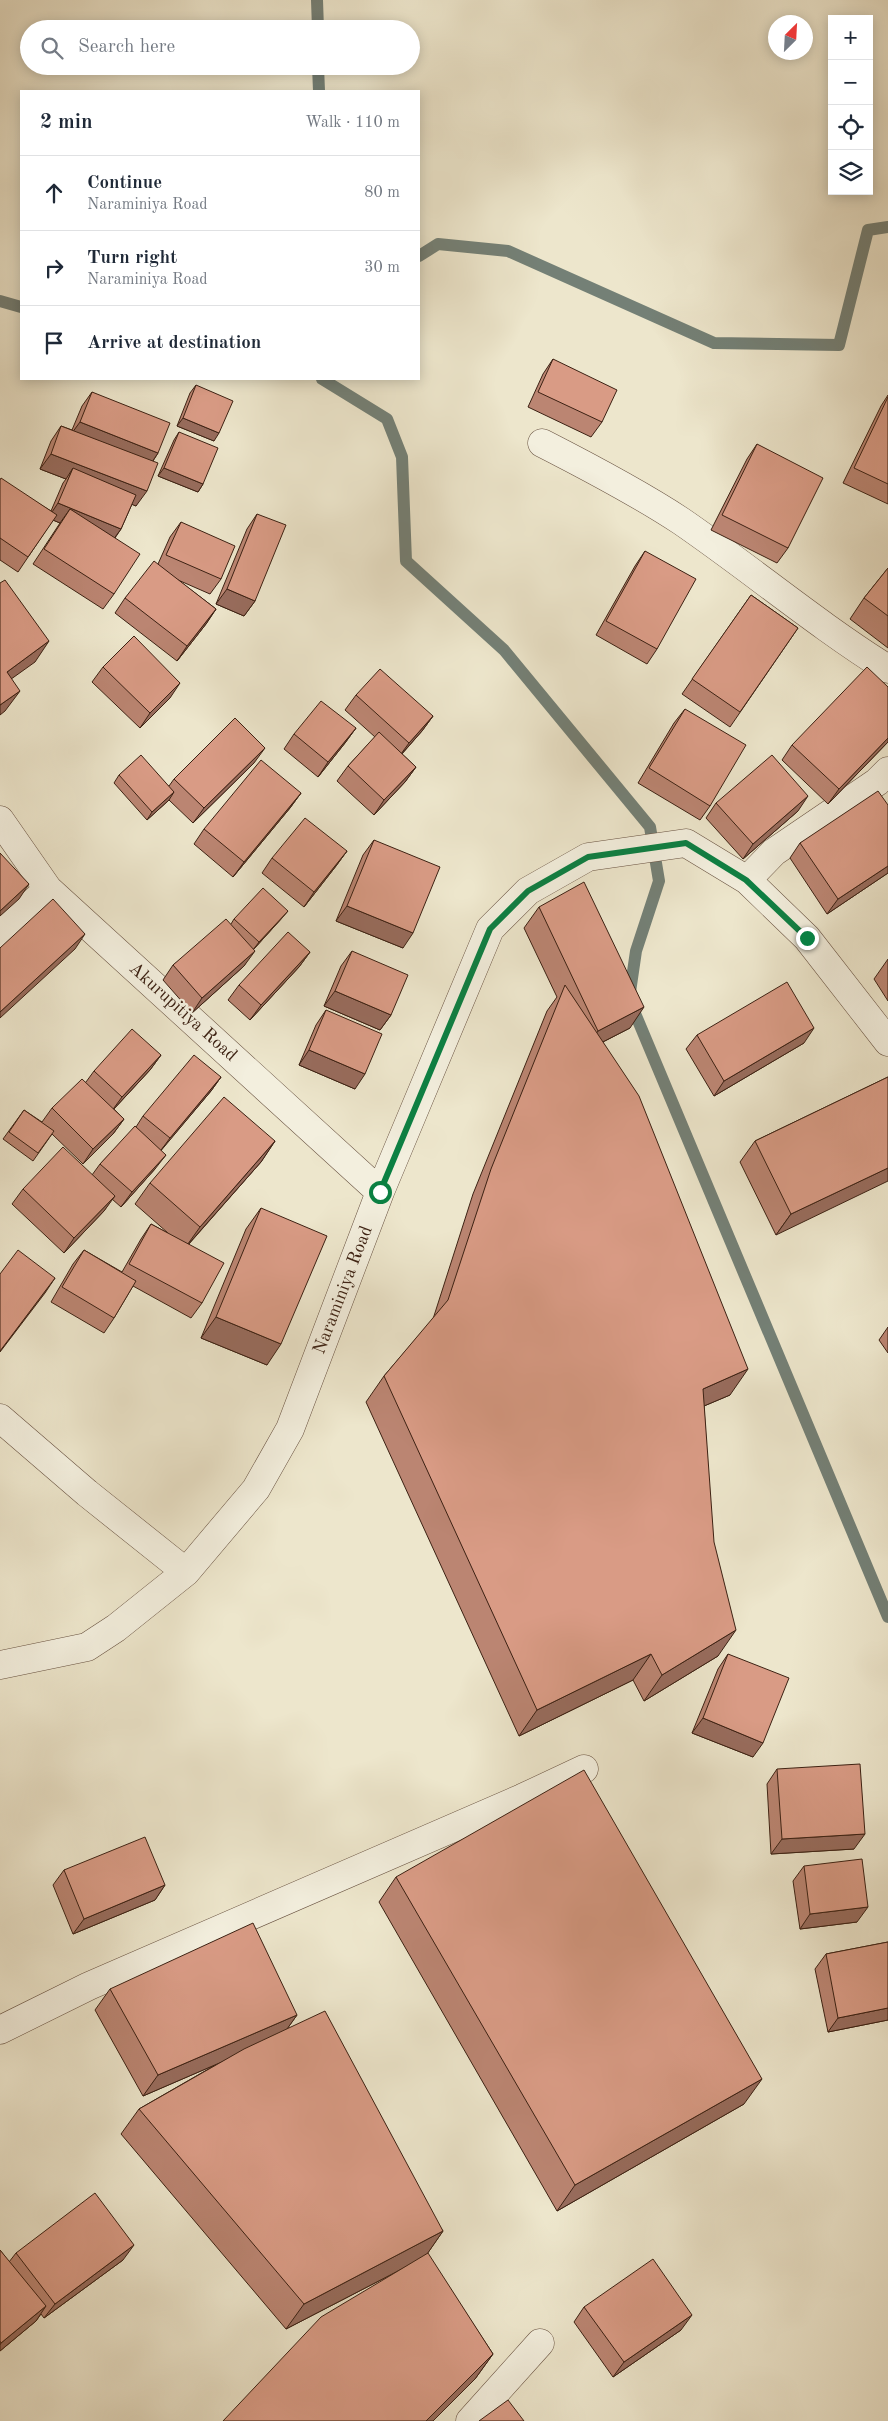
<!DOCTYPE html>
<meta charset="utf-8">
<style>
:root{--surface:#fff;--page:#f2f2f3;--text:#1f2937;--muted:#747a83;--line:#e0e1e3}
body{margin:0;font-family:"Old Standard TT",serif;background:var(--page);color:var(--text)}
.controls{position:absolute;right:15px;top:15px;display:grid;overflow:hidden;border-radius:0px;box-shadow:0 2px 12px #0003}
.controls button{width:45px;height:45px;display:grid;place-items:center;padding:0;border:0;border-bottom:1px solid var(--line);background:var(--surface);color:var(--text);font:25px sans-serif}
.compass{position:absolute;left:768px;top:15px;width:45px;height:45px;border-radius:50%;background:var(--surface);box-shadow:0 2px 12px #0003;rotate:24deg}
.stop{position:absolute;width:15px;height:15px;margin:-11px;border:4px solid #0b8043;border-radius:50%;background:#fff}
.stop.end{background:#0b8043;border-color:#fff;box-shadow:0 1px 5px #0008}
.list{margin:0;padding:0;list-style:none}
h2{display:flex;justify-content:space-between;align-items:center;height:65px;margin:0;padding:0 20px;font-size:21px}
h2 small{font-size:16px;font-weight:400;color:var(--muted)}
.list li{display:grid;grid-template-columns:32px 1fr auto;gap:15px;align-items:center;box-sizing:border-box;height:75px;padding:0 20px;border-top:1px solid var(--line)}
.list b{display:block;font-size:19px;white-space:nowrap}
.list p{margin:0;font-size:16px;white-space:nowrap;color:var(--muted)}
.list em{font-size:16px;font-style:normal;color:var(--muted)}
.icon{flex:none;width:28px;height:28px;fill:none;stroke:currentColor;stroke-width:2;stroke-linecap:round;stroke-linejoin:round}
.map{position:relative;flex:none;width:888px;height:2421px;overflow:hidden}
.search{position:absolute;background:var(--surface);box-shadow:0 2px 12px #0003;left:20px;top:20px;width:400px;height:55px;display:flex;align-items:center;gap:12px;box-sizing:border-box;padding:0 18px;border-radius:28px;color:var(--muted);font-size:19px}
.panel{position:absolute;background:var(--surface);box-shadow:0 2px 12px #0003;left:20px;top:90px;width:400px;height:290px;border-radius:0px}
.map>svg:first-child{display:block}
</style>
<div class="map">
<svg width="888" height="2421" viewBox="0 0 888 2421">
<rect width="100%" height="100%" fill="#ede6cc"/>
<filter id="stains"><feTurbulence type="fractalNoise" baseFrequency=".004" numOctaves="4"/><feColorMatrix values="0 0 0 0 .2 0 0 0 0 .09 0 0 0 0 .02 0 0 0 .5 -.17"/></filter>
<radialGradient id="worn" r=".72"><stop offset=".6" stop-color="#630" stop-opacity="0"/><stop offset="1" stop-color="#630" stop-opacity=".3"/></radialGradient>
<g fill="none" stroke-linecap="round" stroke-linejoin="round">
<!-- stream -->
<path stroke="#748076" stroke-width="12" d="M317,0l1,29
M318,66l1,25
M419,256l19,-12 70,7 206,92 125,2 29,-115 20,-3
M0,301l21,6
M322,379l65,40 15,38 4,104 98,89 146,177 9,54 -23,70 -7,48 259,618"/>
<defs>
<path id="minor" d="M542,443c47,24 95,49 139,78 70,48 135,103 207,148
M0,820l48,69 332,303
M747,880l27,-28 103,-70 11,-11
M0,933l48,-44
M0,1418l87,75 99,79
M0,1665l87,-18 29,-19 70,-56 70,-83 34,-60 90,-237 110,-263 38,-38 60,-34 98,-14 61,37 60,58 81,104
M0,2030l89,-44 433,-188 62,-29
M470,2421l70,-78"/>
</defs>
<!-- minor casing -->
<use href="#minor" stroke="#685241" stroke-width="29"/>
<!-- minor -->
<use href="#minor" stroke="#f3efde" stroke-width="28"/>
</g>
<!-- wall -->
<path fill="#bb8572" stroke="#3c2113" d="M553,359l49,63 -11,15 -63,-30 15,-33z
M196,385l18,56 -37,-15 13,-33z
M92,392l66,61 -5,8 -17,45 -4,-2 -11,25 -6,9 -1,56 -11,15 -70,-45 27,-41 -7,-3 -35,52 -18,-12v-80l51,31 12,-28 3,-4 -26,-10 11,-28 10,-15 11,4 10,-24z
M888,395v109l-45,-21 38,-77z
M179,432l24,52 -5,8 -40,-16 16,-36z
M757,444l31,104 -11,15 -66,-33 36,-71z
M257,514l-2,87 -11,15 -28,-12 31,-75z
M181,522l40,57 -11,15 -32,-14 38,29 -10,15 -29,37 -62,-48 10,-15 33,-34 12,-27z
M645,551l12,98 -10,15 -51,-29 39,-69z
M888,568v80l-38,-29 14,-21z
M751,595l47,33 -68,99 -48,-33z
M103,667l67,31 -30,30 -48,-46z
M356,695l77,21 -11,15 -20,23 14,13 -11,15 -31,33 -37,-34 11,-15 27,-29 -30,-27z
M685,709l25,97 -10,14 -62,-37 36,-60z
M356,728l-11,15 -27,34 -34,-28 10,-15z
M888,742l-60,62 -46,-44 10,-15z
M254,763l-61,60 -24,-23 -22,20 -33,-37 5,-8 50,11 5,-7z
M301,793l-11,15 -57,69 -39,-33 10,-15z
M716,803l82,8 -55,48 -37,-41z
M888,805v68l-61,41 -37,-56 10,-15z
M374,840l29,108 -67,-27 27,-66z
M347,851l-11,15 -32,41 -42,-34 10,-15z
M539,907l91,121 -27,14 127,353 -26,11 14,250 -74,45 -11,-21 -114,56 -153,-334 18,-26 49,-57 40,-125 74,-183 10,-14 -33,-69z
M282,918l-29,32 -9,16 -52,47 -29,-33 10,-15 58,-41 3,-5z
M352,951l39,64 -11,15 -56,-24 17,-40z
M310,952l-11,15 -49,53 -22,-20 11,-15z
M888,959v42l-14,-22z
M326,1010l29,79 -56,-24 17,-40z
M697,1035l107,8 -90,53 -28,-47z
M161,1055l-11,15 -36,39 10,10 -11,15 -30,30 -31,-30 -19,27 -30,-22 21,-29 18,12 10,-14 34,-26 8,-11z
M221,1077l-10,14 -50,59 -6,19 -34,38 -9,-8 -8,12 -40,42 -52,-49 11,-15 69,-14 8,-11 36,-37 7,-11z
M888,1077l-112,158 -36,-73 15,-21z
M275,1141l-14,21 -72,82 13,59 -11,15 -58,-32 -19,32 -10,15 -53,-31 22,-38 11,-14 38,22 19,-33 10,-15 17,9 -33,-29 15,-21z
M261,1208l6,157 -66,-27 45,-109z
M888,1327v26l-9,-13z
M728,1654l25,103 -61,-24 26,-64z
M777,1769l77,80 -83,5 -4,-70z
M804,1866l53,56 -57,7 -7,-48z
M64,1870l101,15 -10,15 -82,34 -20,-49z
M396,1877l348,227 -187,107 -178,-309z
M888,1942v78l-60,12 -13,-63 11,-15z
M110,1989l187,26 -10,14 156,202 -16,23 66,100 -18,25 -42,42h-210l181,-153 -118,61 -165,-195 18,-25 78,-45 -74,32 -48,-86z
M0,2250l9,12 7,-9 107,7 -79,58 -3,-4 -5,7 -36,30z
M584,2307l97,23 -68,47 -39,-55z"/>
<!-- shaded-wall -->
<path fill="#986c5d" stroke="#3c2113" d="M183,418l36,15 -5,8 -37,-15z
M80,422l78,31 -10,15 -79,-31z
M51,454l96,37 -11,15 -68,-26 5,-12 -7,11 -26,-10z
M164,468l39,16 -5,8 -40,-16z
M58,503l63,26 -11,15 -40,-35 -10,14 -12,-5z
M227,589l28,12 -11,15 -28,-12z
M216,609l-10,15 -29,37 10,-15z
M49,641l-14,21 -35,25 7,-15z
M180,683l-10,15 -30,30 10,-15z
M20,691l-15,20 -5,4v-10z
M433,716l-11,15 -24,27 11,-15z
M356,728l-11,15 -27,34 10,-15z
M888,738v4l-60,62 11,-15z
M265,748l-11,15 -61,60 11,-15z
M416,767l-11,15 -31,33 10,-15z
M174,792l-5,8 -22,20 5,-8z
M301,793l-11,15 -57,69 11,-15z
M808,796l-10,15 -55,48 10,-15z
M347,851l-11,15 -32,41 10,-15z
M888,866v7l-61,41 11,-15z
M29,884l-10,15 -19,17v-5z
M347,906l66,27 -10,15 -67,-27z
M288,911l-6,7 -29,32 6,-8z
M85,934l-10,15 -75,69v-6z
M255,951l-11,15 -52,47 10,-15z
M310,952l-11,15 -49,53 11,-15z
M335,991l56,24 -11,15 -56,-24z
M644,1007l-14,21 -47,24 15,-21z
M814,1028l-10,15 -90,53 10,-15z
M309,1050l56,24 -10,15 -56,-24z
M161,1055l-11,15 -39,42 11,-15z
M221,1077l-10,14 -52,62 11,-15z
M124,1119l-11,15 -30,30 10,-15z
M275,1141l-14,21 -76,86 15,-21z
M166,1155l-11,14 -34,38 11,-15z
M888,1168v13l-112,54 15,-21z
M115,1196l-11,15 -40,42 10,-15z
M55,1278l-10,15 -45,59v-1z
M216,1317l65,27 -14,21 -66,-27z
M748,1369l-18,26 -45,19 18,-25z
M736,1630l-18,26 -74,45 18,-26z
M651,1654l-18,26 -114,56 18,-26z
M703,1718l60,25 -10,14 -61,-24z
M865,1834l-11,15 -83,5 11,-15z
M165,1885l-10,15 -82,34 11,-15z
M868,1907l-11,15 -57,7 10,-15z
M888,2008v12l-60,12 10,-14z
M297,2015l-15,21 -139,60 15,-21z
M762,2079l-18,25 -187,107 18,-26z
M443,2231l-18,26 -139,72 18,-25z
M134,2245l-11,15 -79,58 11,-14z
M46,2306l-10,15 -36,30v-6l1,-2z
M692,2315l-11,15 -68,47 11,-15z
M493,2354l-18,25 -42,42h-7z"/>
<!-- building -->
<path fill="#d99b85" stroke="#3c2113" d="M553,359l64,31 -15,32 -64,-30z
M196,385l37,16 -14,32 -36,-15z
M92,392l78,31 -12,30 -78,-31z
M888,397v87l-34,-16z
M61,426l97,37 -11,28 -96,-37z
M179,432l39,16 -15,36 -39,-16z
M757,444l66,34 -35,70 -66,-33z
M73,468l63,27 -15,34 -63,-26z
M1,478l56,37 -29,42 -28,-19v-58z
M70,509l70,45 -26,40 -70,-45z
M257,514l29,11 -31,76 -28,-12z
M181,522l54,24 -14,33 -55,-24z
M645,551l51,28 -39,70 -51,-28z
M154,561l62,48 -29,37 -62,-48z
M888,568v48l-24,-18z
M5,580l44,61 -42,31 13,19 -20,14v-122z
M751,595l47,33 -58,84 -48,-33z
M134,636l46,47 -30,30 -47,-46z
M867,667l21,20v51l-49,51 -47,-44z
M380,669l53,47 -24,27 -53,-48z
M321,701l35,27 -28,34 -34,-28z
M685,709l61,36 -36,61 -61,-38z
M235,718l30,30 -61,60 -30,-29z
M379,732l37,35 -32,33 -36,-34z
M141,755l33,37 -22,20 -33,-37z
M772,755l36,41 -55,48 -37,-41z
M261,760l40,33 -57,69 -40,-33z
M878,791l10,14v61l-50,33 -38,-56z
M305,818l42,33 -33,41 -42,-34z
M374,840l66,27 -27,66 -66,-27z
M0,853l29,31 -29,27z
M584,882l60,125 -46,24 -59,-124z
M263,888l25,23 -29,31 -25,-23z
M53,899l32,35 -85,78v-64z
M226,919l29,32 -53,47 -29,-33z
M288,932l22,20 -49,53 -22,-20z
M352,951l56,24 -17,40 -56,-24z
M787,982l27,46 -90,53 -27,-46z
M565,985l74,111 109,273 -45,20 11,153 22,88 -74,45 -11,-21 -114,56 -153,-334 64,-76 43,-131z
M326,1010l56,24 -17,40 -56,-24z
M132,1029l29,26 -39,42 -28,-26z
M194,1055l27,22 -51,61 -27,-22z
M888,1077v91l-97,46 -36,-73z
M82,1079l42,40 -31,30 -41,-41z
M224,1097l51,44 -75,86 -50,-44z
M24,1110l30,21 -16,22 -29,-21z
M135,1126l31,29 -34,37 -32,-28z
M63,1147l52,49 -41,42 -51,-49z
M261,1208l66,28 -46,108 -65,-27z
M151,1224l73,39 -22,40 -73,-39z
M18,1250l37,28 -55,73v-77z
M84,1250l52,31 -22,37 -52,-31z
M728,1654l61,24 -26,65 -60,-25z
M860,1764l5,70 -83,5 -5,-70z
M584,1770l178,309 -187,106 -179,-308z
M145,1837l20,48 -81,34 -20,-49z
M862,1859l6,48 -58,7 -6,-48z
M253,1923l44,92 -139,60 -48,-86z
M888,1942v66l-50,10 -12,-64z
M325,2011l118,220 -139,73 -165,-195 105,-60z
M95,2193l39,52 -79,59 -39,-51z
M0,2250l46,56 -45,37 -1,-2z
M428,2253l65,101 -67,67h-203l98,-104z
M653,2259l39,56 -68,47 -40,-55z
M508,2400l16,21h-45z"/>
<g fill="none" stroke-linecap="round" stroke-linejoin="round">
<!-- route -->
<path stroke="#0b8043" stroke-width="6" d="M380,1192l110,-263 38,-38 60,-34 98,-14 60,37 61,58"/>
</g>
<g text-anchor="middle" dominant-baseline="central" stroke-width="5" stroke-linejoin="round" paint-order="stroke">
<!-- street labels -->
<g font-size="18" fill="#3c2113" stroke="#f3efde">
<text transform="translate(183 1012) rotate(42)">Akurupitiya Road</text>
<text transform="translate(343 1290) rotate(-69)">Naraminiya Road</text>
</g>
</g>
<rect width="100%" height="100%" filter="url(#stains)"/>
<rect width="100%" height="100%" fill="url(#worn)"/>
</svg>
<div class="controls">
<button>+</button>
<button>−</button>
<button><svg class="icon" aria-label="locate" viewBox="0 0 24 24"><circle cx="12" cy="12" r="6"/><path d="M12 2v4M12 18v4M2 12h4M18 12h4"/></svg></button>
<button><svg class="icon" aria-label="layers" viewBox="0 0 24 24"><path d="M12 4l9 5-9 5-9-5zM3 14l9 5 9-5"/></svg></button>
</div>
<svg class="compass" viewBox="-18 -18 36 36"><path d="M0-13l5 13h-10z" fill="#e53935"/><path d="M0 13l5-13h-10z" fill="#747a83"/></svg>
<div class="stop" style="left:380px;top:1192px"></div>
<div class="stop end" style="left:807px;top:938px"></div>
<div class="search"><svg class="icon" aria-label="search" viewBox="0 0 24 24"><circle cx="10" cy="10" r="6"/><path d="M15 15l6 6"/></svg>Search here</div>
<section class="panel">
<h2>2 min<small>Walk · 110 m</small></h2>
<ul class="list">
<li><svg class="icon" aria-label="ahead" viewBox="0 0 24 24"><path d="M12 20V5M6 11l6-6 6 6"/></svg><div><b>Continue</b><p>Naraminiya Road</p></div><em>80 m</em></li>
<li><svg class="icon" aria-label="right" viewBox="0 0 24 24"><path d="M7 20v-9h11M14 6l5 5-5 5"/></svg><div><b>Turn right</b><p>Naraminiya Road</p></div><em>30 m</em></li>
<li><svg class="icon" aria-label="arrive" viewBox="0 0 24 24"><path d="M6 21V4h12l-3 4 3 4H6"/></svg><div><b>Arrive at destination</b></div></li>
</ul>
</section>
</div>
